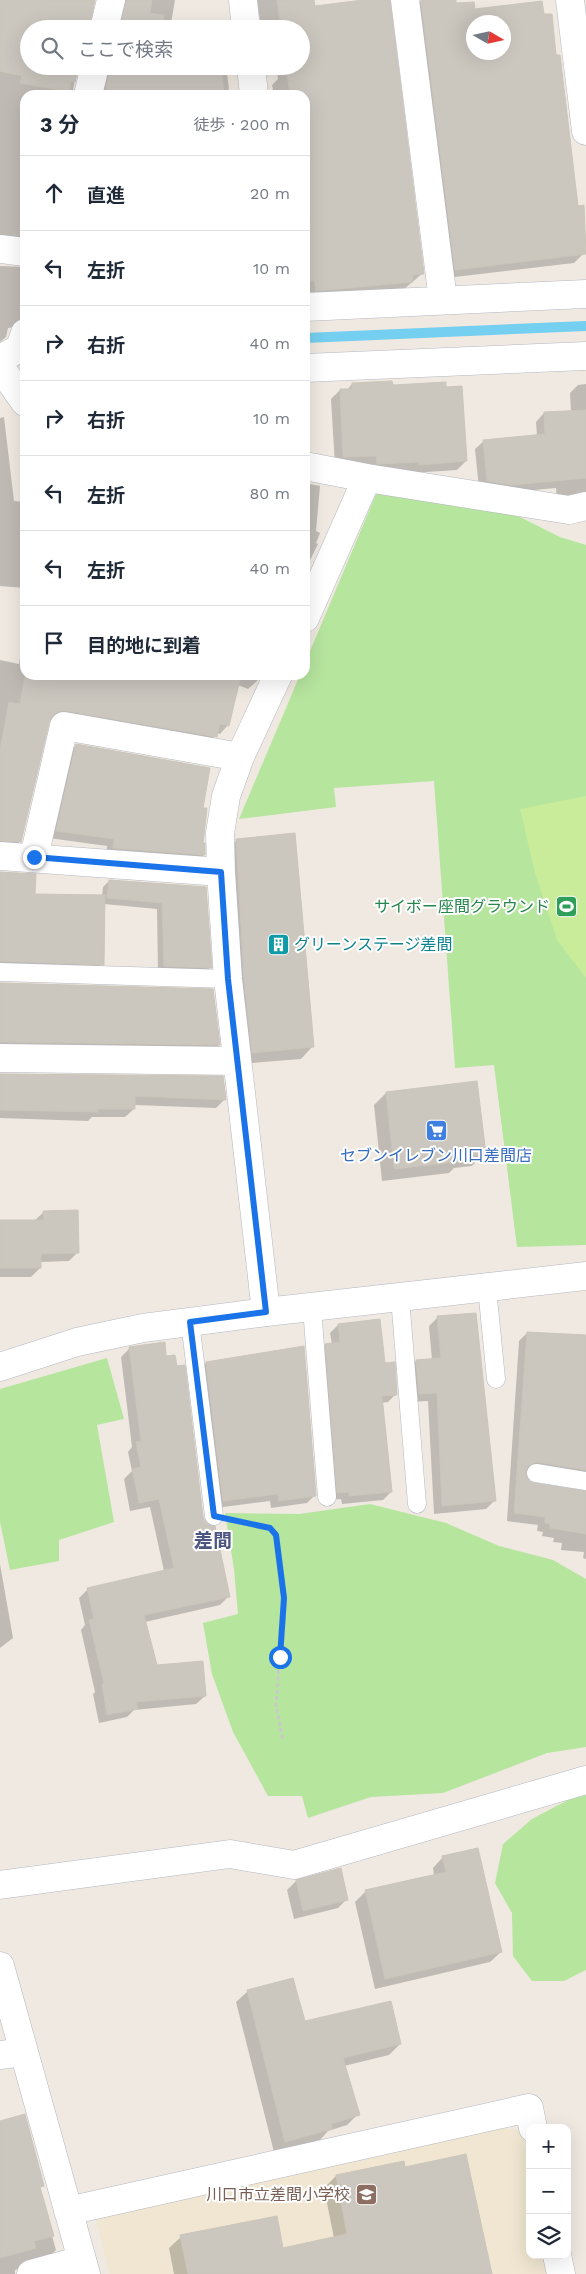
<!DOCTYPE html>
<html lang="ja">
<meta charset="utf-8">
<style>
:root{--surface:#fff;--page:#f2f2f3;--text:#1f2937;--muted:#747a83;--line:#e0e1e3}
body{margin:0;font-family:"Work Sans","Noto Sans JP",sans-serif;background:var(--page);color:var(--text)}
.controls{position:absolute;right:15px;bottom:15px;display:grid;overflow:hidden;border-radius:10px;box-shadow:0 5px 20px #0002}
.controls button{width:45px;height:45px;display:grid;place-items:center;padding:0;border:0;border-bottom:1px solid var(--line);background:var(--surface);color:var(--text);font:25px sans-serif}
.compass{position:absolute;left:466px;top:15px;width:45px;height:45px;border-radius:50%;background:var(--surface);box-shadow:0 5px 20px #0002;rotate:99deg}
.stop{position:absolute;width:15px;height:15px;margin:-11px;border:4px solid #1a73e8;border-radius:50%;background:#fff}
.stop.end{background:#1a73e8;border-color:#fff;box-shadow:0 1px 5px #0008}
.list{margin:0;padding:0;list-style:none}
h2{display:flex;justify-content:space-between;align-items:center;height:65px;margin:0;padding:0 20px;font-size:21px}
h2 small{font-size:16px;font-weight:400;color:var(--muted)}
.list li{display:grid;grid-template-columns:32px 1fr auto;gap:15px;align-items:center;box-sizing:border-box;height:75px;padding:0 20px;border-top:1px solid var(--line)}
.list b{display:block;font-size:19px;white-space:nowrap}
.list em{font-size:16px;font-style:normal;color:var(--muted)}
.icon{flex:none;width:28px;height:28px;fill:none;stroke:currentColor;stroke-width:2;stroke-linecap:round;stroke-linejoin:round}
.map{position:relative;flex:none;width:586px;height:2274px;overflow:hidden}
.search{position:absolute;background:var(--surface);box-shadow:0 5px 20px #0002;left:20px;top:20px;width:290px;height:55px;display:flex;align-items:center;gap:12px;box-sizing:border-box;padding:0 18px;border-radius:28px;color:var(--muted);font-size:19px}
.panel{position:absolute;background:var(--surface);box-shadow:0 5px 20px #0002;left:20px;top:90px;width:290px;height:590px;border-radius:15px}
.map>svg:first-child{display:block}
</style>
<div class="map">
<svg width="586" height="2274" viewBox="0 0 586 2274">
<rect width="100%" height="100%" fill="#efe9e1"/>
<!-- education -->
<path fill="#f0e6d1" d="M503,2128l19,3 8,39v85h16l4,19h-440l-15,-57z"/>
<!-- green -->
<path fill="#b6e59e" d="M377,492l135,21 48,24 26,8v700l-69,2 -23,-182 -39,3 -21,-287 -100,7 2,19 -97,12 61,-144h5v-12z
M107,1358l17,61 -27,6 17,97 -55,18v21l-49,9 -10,-48v-133z
M370,1504l76,19 53,23 54,14 33,19v168l-39,6 -104,40 -72,4 -63,21 -6,-22h-34l-35,-64 -21,-58 -9,-51 35,-9 -4,-45 -9,-56 74,1z
M586,1795v175l-22,11h-32l-19,-25 -1,-43 -17,-30 8,-39 29,-25 36,-19z"/>
<!-- pitch -->
<path fill="#c9ec9a" d="M586,796v182l-29,-38 -22,-67 -15,-64z"/>
<!-- shadow -->
<path fill="#0003" fill-rule="evenodd" d="M0,0h94l-65,29v37h49l-6,29h-47v153l-25,-5z
M115,0h60l-5,29h-56z
M257,0h56l1,7 71,-7 38,273 -20,17 -96,9 -2,-10v-194h-31l-2,-10 6,-6 -2,-13h25v-37h-30l-1,-4 -9,2z
M455,0v4l19,6 69,5 12,42 28,197 -9,9 -128,15 -34,-268 9,-9zM474,22h30v30h-30z
M99,66h127l3,23 -6,6h-125z
M0,266l25,1v62l-4,-3 -13,2 -2,9 -6,5z
M352,384l40,2 74,75 -9,9 -46,3 -1,-3 -41,2 -34,-6 -4,-67 9,-9h7z
M586,384v112l-29,3 -1,-11 -53,5 -24,-4 -4,-40 9,-8 53,-5 -1,-14 8,-9 27,-1 -1,-19 8,-8z
M4,417l10,84 11,1v86l-25,-2v-168z
M305,483l15,3 -4,45 4,2 -4,10 2,1 -13,26z
M25,624v51h234l-2,6 -9,8 -10,-4 -10,40 -8,9 -3,-1 -10,12 -149,-26h-9l-29,122 -8,9 -12,-1v-189l19,4z
M76,745l126,64 -1,35 3,11 -8,7 -90,-6 1,-10 -58,-8 20,-85z
M236,841l77,205 -12,13 -61,5 -16,-211z
M0,873l34,23h68l1,-9 6,-6 96,7 5,79 -6,7 -46,-2 -1,-63 -53,-5 -2,60 -8,9 -94,-3z
M0,984l219,61 -9,8 -210,-2z
M0,1075l225,24 -9,9 -82,-3v4l-9,8h-33l-4,4 -88,-3z
M386,1093l98,60 -12,13 -18,2 -5,5 -67,8 -8,-76z
M44,1212l34,40 -9,9 -29,1v6l-9,9h-31v-56h34z
M438,1317l57,183 -9,9 -52,5 -6,-113 -18,1 -3,-32 9,-9 16,-1 -3,-34z
M338,1325l45,39 13,30 -8,8 -7,1 10,89 -8,8 -41,4 -1,-5 -11,1 -12,-147 8,-8 6,-1 -2,-11z
M527,1333l59,3v147l-6,-5 -56,-7 4,11 5,3 53,7v67l-3,-1 1,-6 -23,-2 1,-7 -9,-1 1,-4 -12,-2 1,-4 -6,-1 1,-6 -31,-4 12,-180z
M130,1348l35,9 37,161 27,78 -9,9 -75,17 11,45 49,29 -9,8 -62,6 -7,7 -28,6 -6,-29 2,-2 -14,-62 4,-5 -6,-27 9,-9 76,-18 -14,-64 -20,4 -6,-32 8,-8 -4,-19 4,-5 -11,-90z
M206,1363l109,132 -8,8 -36,5 -1,-7 -55,7 -17,-137z
M0,1564l13,74 -13,10z
M443,1857l58,95 -11,10 -115,27 -20,-87 11,-11 68,-16 -1,-7z
M296,1881l51,18 -9,9 -44,11 -7,-29z
M248,1991l56,32 96,21 -11,11 -45,11 14,48 -11,11 -19,6 -8,9 -46,12 -38,-150z
M0,2122l43,63 -4,4 17,61 -9,9 -32,11v4h-15z
M404,2169l86,105h-316l-5,-26 12,-11 101,13 52,-12 -10,-50 12,-12z"/>
<g fill="none" stroke-linecap="round" stroke-linejoin="round">
<!-- stream -->
<path stroke="#75cff0" stroke-width="10" d="M305,338l281,-12"/>
</g>
<!-- building -->
<path fill="#cbc7bf" stroke="#cbc5ba" fill-rule="evenodd" d="M0,0h95l-6,29h-60v37h50l-4,16 -4,-1 -2,11 -49,-9 2,-7 -22,-5z
M126,0h26l-2,13 14,2 -1,14h-43z
M277,0h37l1,6 48,-6h27l34,274 -12,1 1,7 -97,9 -2,-11 -6,1 -3,-49 4,-1v-7h2l-6,-48v-81h-15l-4,-29h15v-37h-20z
M421,0h35v3l18,-1 1,7 67,-8 2,13h8l4,41h4l18,151 6,-1 2,49 -131,16zM474,22h30v30h-30z
M110,66h111l3,29h-98v-3l-20,-3z
M392,381l1,4 53,-3v5l16,-1 5,75 -48,4v-3l-40,2h-2l-1,-8 -33,1 -3,-68h12v-6z
M586,410v68l-74,7 -25,-4 -4,-41 62,-6 -1,-22z
M25,675h216l-12,51 -9,-2 -3,13 -150,-26h-8l-6,4 -4,8 -28,119 -21,-1v-91l9,-48 11,2z
M76,744l134,24 -7,40h4l-4,35h2v12l-92,-7 1,-9 -58,-8z
M295,833l19,214 -62,6 -8,-75 -8,-139z
M0,872l36,2 -1,20 70,1 -1,70 -104,-4z
M109,880l97,7 6,81 -48,-2 -2,-63 -55,-5z
M0,983l213,6 7,56 -220,-3z
M0,1074l223,2 3,24 -91,-4v13h-37v3l-98,-2z
M477,1081l9,73 -24,3 1,4 -69,8 -8,-77z
M78,1210l1,43 -38,1v14h-41v-48h44l-1,-9z
M476,1313l20,188 -54,5 -5,-113 -18,1 -3,-34 25,-2 -4,-42z
M380,1319l5,44 10,-1 2,33 -15,1 10,96 -43,4v-4l-12,1 -12,-149 15,-2 -2,-18z
M527,1332l59,3v135l-49,-8 -9,4 -2,6 3,9 5,2 52,8v43l-36,-6v-4l-5,-1v-6l-31,-4z
M165,1342l1,14 9,-1 2,11 8,-1 18,152 3,6 9,3 15,71 -86,18 13,50 46,-4 3,35 -70,6 2,7 -31,6 -5,-31h2l-15,-64 5,-1 -7,-31 87,-20 -15,-69 -20,4 -7,-34 9,-2 -5,-25 5,-1 -12,-94z
M304,1346l12,150 -37,5 -1,-7 -55,7 -17,-139z
M478,1848l24,104 -117,27 -20,-89 81,-18 -4,-16z
M341,1868l7,32 -45,11 -7,-31z
M293,1978l12,43 86,-20 10,43 -58,14 17,57 -29,9 1,5 -47,13 -38,-152z
M25,2114l19,72 -4,1 14,49 -20,5 2,7 -36,10v-137z
M466,2154l26,120h-304l-8,-39 97,-19 6,32 64,-14 -11,-59 68,-14 1,6z"/>
<g fill="none" stroke-linecap="round" stroke-linejoin="round">
<defs>
<path id="service" d="M0,972l228,7
M487,1288l9,91
M400,1298l17,206
M312,1308l15,189
M190,1322l24,194
M536,1473l50,8"/>
<path id="minor" d="M243,0l3,29
M405,0l38,300
M570,0l16,131
M104,29l7,-29
M251,66l3,29
M88,95l7,-29
M0,249l25,3
M305,307l281,-13
M0,359l20,-11 5,-15
M0,367l25,35
M305,368l281,-12
M305,466l62,12 202,32 17,-4
M305,618l62,-140
M0,856l221,16
M34,857l30,-131 176,31
M0,1058l237,3
M266,1312l-38,-333 -7,-107 -1,-39 6,-37 14,-39 38,-82
M0,1885l230,-31 64,11 292,-85
M0,1966l86,308
M0,2055l23,-3
M68,2211l461,-103 4,20
M557,2255l4,19
M31,2274l51,-14"/>
<path id="tertiary" d="M0,1367l77,-25 66,-14 123,-16 320,-36"/>
</defs>
<!-- service casing -->
<use href="#service" stroke="#b4b7c1" stroke-width="19"/>
<!-- minor casing -->
<use href="#minor" stroke="#b4b7c1" stroke-width="29"/>
<!-- tertiary casing -->
<use href="#tertiary" stroke="#b4b7c1" stroke-width="29"/>
<!-- path -->
<path stroke="#c9c9c9" stroke-width="3" stroke-dasharray="4 2.5" stroke-linecap="butt" d="M240,1523l30,5 6,7 8,63 -8,107 7,36"/>
<!-- service -->
<use href="#service" stroke="#fff" stroke-width="18"/>
<!-- minor -->
<use href="#minor" stroke="#fff" stroke-width="28"/>
<!-- tertiary -->
<use href="#tertiary" stroke="#fff" stroke-width="28"/>
</g>
<g fill="none" stroke-linecap="round" stroke-linejoin="round">
<!-- route -->
<path stroke="#1a73e8" stroke-width="6" d="M34,857l187,15 7,107 38,333 -76,10 24,194 56,12 6,7 8,63 -4,59"/>
</g>
<!-- icons -->
<defs>
<symbol id="stadium-square" viewBox="-11 -11 22 22"><rect x="-9" y="-9" width="18" height="18" rx="4" fill="#2e9e5b" stroke="#fff"/><path d="M0-5a6.5 5 0 1 0 0 10a6.5 5 0 1 0 0-10ZM-3.5-1.8h7v3.6h-7Z" fill="#fff"/></symbol>
<symbol id="building-square" viewBox="-11 -11 22 22"><rect x="-9" y="-9" width="18" height="18" rx="4" fill="#0f9aa8" stroke="#fff"/><path d="M-4-6H4V6H1V3H-1V6H-4ZM-2.5-4.3h1.7v1.8h-1.7ZM.8-4.3h1.7v1.8H.8ZM-2.5-1h1.7V.8h-1.7ZM.8-1h1.7V.8H.8Z" fill="#fff"/></symbol>
<symbol id="supermarket-square" viewBox="-11 -11 22 22"><rect x="-9" y="-9" width="18" height="18" rx="4" fill="#3f7fe0" stroke="#fff"/><path d="M-6-5.5h2.5l.6 2H6L4.5 2H-2.5L-4.4-4H-6ZM-1.5 3.2a1.3 1.3 0 1 0 .1 0ZM3 3.2a1.3 1.3 0 1 0 .1 0Z" fill="#fff"/></symbol>
<symbol id="school-square" viewBox="-11 -11 22 22"><rect x="-9" y="-9" width="18" height="18" rx="4" fill="#8d6e63" stroke="#fff"/><path d="M0-5L7-2L0 1L-7-2ZM-4 1L0 2.5L4 1V4Q0 6-4 4Z" fill="#fff"/></symbol>
</defs>
<g fill-rule="evenodd">
<use href="#stadium-square" x="554" y="894" width="25" height="25"/>
<use href="#building-square" x="266" y="932" width="25" height="25"/>
<use href="#supermarket-square" x="424" y="1118" width="25" height="25"/>
<use href="#school-square" x="354" y="2182" width="25" height="25"/>
</g>
<g text-anchor="middle" dominant-baseline="central" stroke-width="4" stroke-linejoin="round" paint-order="stroke">
<!-- leisure labels -->
<g font-size="16" fill="#27864d" stroke="#fff" text-anchor="end">
<text x="550" y="906">サイボー座間グラウンド</text>
</g>
<!-- culture labels -->
<g font-size="16" fill="#0d838f" stroke="#fff" text-anchor="start">
<text x="294" y="944">グリーンステージ差間</text>
</g>
<!-- shop labels -->
<g font-size="16" fill="#366cbe" stroke="#fff">
<text x="436" y="1155">セブンイレブン川口差間店</text>
</g>
<!-- education labels -->
<g font-size="16" fill="#785e54" stroke="#fff" text-anchor="end">
<text x="350" y="2194">川口市立差間小学校</text>
</g>
<!-- quarter labels -->
<g font-size="19" font-weight="bold" fill="#4d5680" stroke="#fff">
<text x="213" y="1540">差間</text>
</g>
</g>
</svg>
<div class="controls">
<button>+</button>
<button>−</button>
<button><svg class="icon" aria-label="layers" viewBox="0 0 24 24"><path d="M12 4l9 5-9 5-9-5zM3 14l9 5 9-5"/></svg></button>
</div>
<svg class="compass" viewBox="-18 -18 36 36"><path d="M0-13l5 13h-10z" fill="#e53935"/><path d="M0 13l5-13h-10z" fill="#747a83"/></svg>
<div class="stop" style="left:280px;top:1657px"></div>
<div class="stop end" style="left:34px;top:857px"></div>
<div class="search"><svg class="icon" aria-label="search" viewBox="0 0 24 24"><circle cx="10" cy="10" r="6"/><path d="M15 15l6 6"/></svg>ここで検索</div>
<section class="panel">
<h2>3 分<small>徒歩 · 200 m</small></h2>
<ul class="list">
<li><svg class="icon" aria-label="ahead" viewBox="0 0 24 24"><path d="M12 20V5M6 11l6-6 6 6"/></svg><div><b>直進</b></div><em>20 m</em></li>
<li><svg class="icon" aria-label="left" viewBox="0 0 24 24"><path d="M17 20v-9H6M10 6l-5 5 5 5"/></svg><div><b>左折</b></div><em>10 m</em></li>
<li><svg class="icon" aria-label="right" viewBox="0 0 24 24"><path d="M7 20v-9h11M14 6l5 5-5 5"/></svg><div><b>右折</b></div><em>40 m</em></li>
<li><svg class="icon" aria-label="right" viewBox="0 0 24 24"><path d="M7 20v-9h11M14 6l5 5-5 5"/></svg><div><b>右折</b></div><em>10 m</em></li>
<li><svg class="icon" aria-label="left" viewBox="0 0 24 24"><path d="M17 20v-9H6M10 6l-5 5 5 5"/></svg><div><b>左折</b></div><em>80 m</em></li>
<li><svg class="icon" aria-label="left" viewBox="0 0 24 24"><path d="M17 20v-9H6M10 6l-5 5 5 5"/></svg><div><b>左折</b></div><em>40 m</em></li>
<li><svg class="icon" aria-label="arrive" viewBox="0 0 24 24"><path d="M6 21V4h12l-3 4 3 4H6"/></svg><div><b>目的地に到着</b></div></li>
</ul>
</section>
</div>
